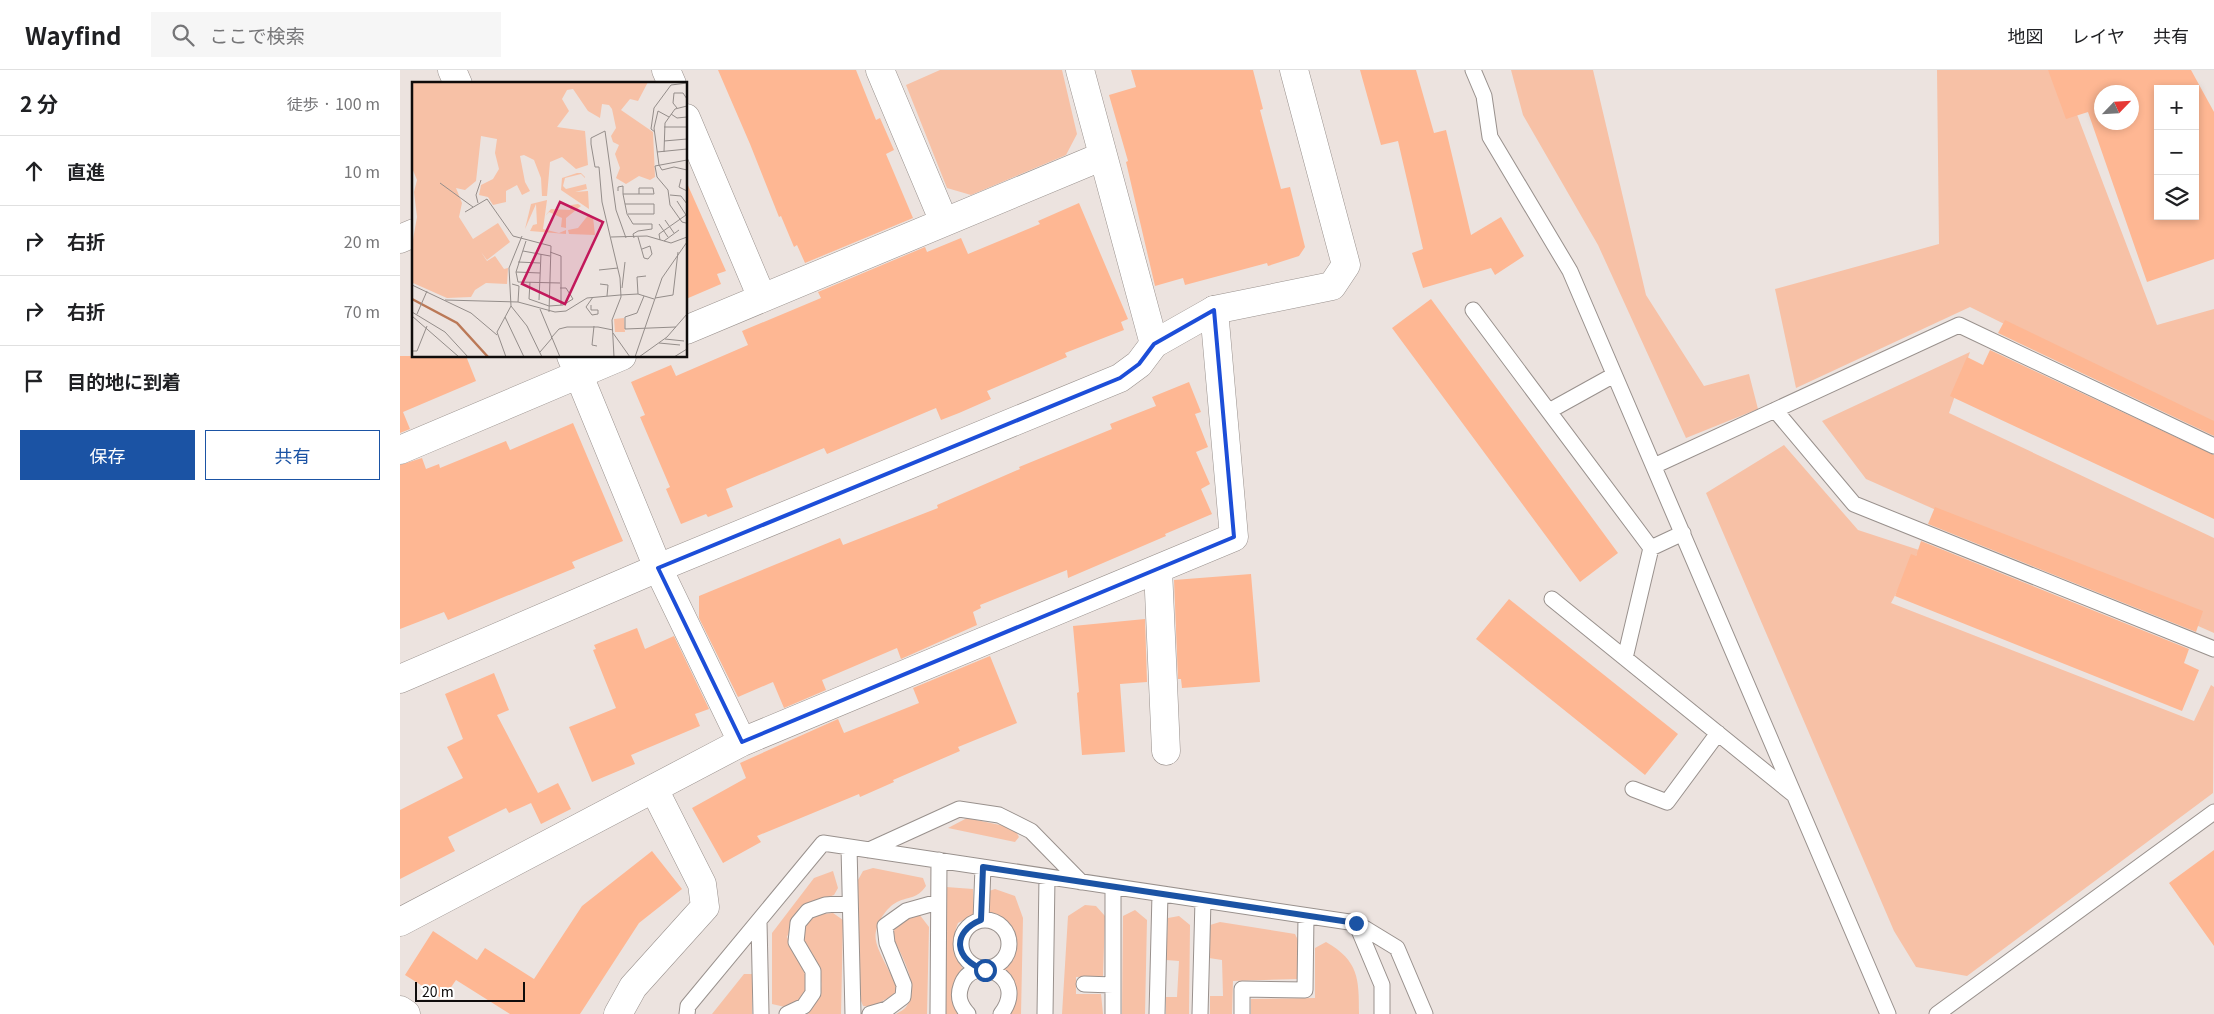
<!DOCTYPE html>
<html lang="ja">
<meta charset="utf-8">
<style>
:root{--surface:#fff;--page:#f6f6f6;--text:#202124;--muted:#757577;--line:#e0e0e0;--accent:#1b53a4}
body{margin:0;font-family:Georgia,"Noto Sans JP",serif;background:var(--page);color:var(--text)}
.controls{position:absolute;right:15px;top:15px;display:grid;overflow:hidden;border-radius:0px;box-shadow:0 2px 8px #0003}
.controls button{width:45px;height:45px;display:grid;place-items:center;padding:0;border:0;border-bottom:1px solid var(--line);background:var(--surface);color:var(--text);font:25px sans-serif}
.compass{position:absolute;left:1694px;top:15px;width:45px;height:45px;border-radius:50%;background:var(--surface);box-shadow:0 2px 8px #0003;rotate:65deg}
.scale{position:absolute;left:15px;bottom:12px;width:110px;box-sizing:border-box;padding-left:5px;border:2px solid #0f0c0b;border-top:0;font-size:14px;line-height:18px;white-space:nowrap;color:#0f0c0b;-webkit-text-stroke:4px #fff;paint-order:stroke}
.stop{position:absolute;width:15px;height:15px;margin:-11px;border:4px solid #1b53a4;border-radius:50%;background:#fff}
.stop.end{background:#1b53a4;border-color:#fff;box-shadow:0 1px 5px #0008}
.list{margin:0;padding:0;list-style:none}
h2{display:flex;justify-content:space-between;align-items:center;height:65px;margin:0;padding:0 20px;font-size:21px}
h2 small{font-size:16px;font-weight:400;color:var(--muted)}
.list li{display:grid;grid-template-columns:32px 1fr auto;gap:15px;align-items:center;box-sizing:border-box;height:70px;padding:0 20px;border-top:1px solid var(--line)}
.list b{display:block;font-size:19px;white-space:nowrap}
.list em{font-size:16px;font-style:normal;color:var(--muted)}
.actions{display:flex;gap:10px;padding:15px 20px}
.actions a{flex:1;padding:11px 0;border:1px solid var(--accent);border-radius:0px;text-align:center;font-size:18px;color:var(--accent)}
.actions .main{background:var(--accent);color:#fff}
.icon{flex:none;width:28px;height:28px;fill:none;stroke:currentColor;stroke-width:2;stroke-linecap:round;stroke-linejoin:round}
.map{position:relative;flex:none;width:1814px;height:944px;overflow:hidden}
header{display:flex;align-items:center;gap:30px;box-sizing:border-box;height:70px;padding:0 25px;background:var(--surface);border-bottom:1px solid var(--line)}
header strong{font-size:24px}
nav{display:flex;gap:28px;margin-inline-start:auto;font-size:18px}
.search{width:350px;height:45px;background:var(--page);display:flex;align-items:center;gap:12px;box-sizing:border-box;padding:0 18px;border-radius:0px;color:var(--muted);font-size:19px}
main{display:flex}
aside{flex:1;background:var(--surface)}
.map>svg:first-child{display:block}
</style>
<header>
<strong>Wayfind</strong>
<div class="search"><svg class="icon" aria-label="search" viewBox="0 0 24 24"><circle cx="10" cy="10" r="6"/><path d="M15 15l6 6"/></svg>ここで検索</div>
<nav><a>地図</a><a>レイヤ</a><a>共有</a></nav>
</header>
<main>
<aside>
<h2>2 分<small>徒歩 · 100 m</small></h2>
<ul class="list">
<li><svg class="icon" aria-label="ahead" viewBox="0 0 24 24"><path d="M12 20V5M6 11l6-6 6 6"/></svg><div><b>直進</b></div><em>10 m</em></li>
<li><svg class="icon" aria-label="right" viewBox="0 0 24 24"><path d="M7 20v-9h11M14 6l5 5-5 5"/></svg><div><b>右折</b></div><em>20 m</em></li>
<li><svg class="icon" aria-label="right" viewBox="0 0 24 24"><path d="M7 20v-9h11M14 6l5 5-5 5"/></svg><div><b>右折</b></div><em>70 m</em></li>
<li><svg class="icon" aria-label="arrive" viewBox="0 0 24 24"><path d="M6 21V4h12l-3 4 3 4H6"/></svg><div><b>目的地に到着</b></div></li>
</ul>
<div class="actions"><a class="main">保存</a><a>共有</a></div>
</aside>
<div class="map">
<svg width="1814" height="944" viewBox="0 0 1814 944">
<rect width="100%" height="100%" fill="#ece3df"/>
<!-- green -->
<path fill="#f7c1a6" d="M540,0h122l15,64 -11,21 -95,40 -24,-7 -41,-103z
M1111,0h82l53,225 58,91 45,-12 9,35 -72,29 -88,-193 -75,-130z
M1537,0h123l97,255 57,-16v119l-244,-121 -174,81 -21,-99 164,-45z
M1570,282l-21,61 265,125v95l-348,-154 -44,-58z
M1384,375l74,85 61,20 -28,53 303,118 17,-36 3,2 -1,106 -246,183 -51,-9 -22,-36 -188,-438z
M567,748l47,10 5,9 -4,5 -67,-14z
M473,798l50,10 3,8c-9,13 -16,10 -29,16 -12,6 -24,26 -21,39 2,11 16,35 22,46l-3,7 -23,13 -9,-1 -3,-8 -2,-118 5,-9z
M433,801l5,17 -4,7 -35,13 -12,29 22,45 -8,18 -16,7 -13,-3v-71l42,-55z
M546,817l27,2v26l-15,8c-8,20 -3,28 5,47 -14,18 -11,24 -2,44h-18z
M595,819l20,7 8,22 -2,96h-13l7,-22 -12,-23 11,-10c2,-27 -3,-32 -26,-46l1,-22z
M685,835l11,1 9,10 -2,60 -27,1v17h25l2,20h-41l6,-98z
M735,840l12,10 -2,94h-23l1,-98z
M433,843l10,7 -2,94h-33c30,-38 1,-47 -7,-84 10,-13 16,-16 32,-17z
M519,844l10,13 -2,87h-31c3,-2 8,-4 10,-7 16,-20 -6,-53 -14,-72 6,-14 12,-20 27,-21z
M779,846l11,9 -1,89h-23v-17h11l2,-36 -13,-1 2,-42z
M820,852l75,12 5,10 -3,35 -64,2 -1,33h-22v-18h13l-1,-36 -13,-2 1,-33z
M926,872c33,19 33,37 33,72h-108v-15l64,-1v-50z
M344,904h8v40h-40z"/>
<!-- building -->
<path fill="#feb793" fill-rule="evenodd" d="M318,0h138l20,50 4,-2 14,32 -8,4 27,64 -108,45 -8,-18 -3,2 -13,-31 -2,1 -29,-73z
M731,0h122l10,39 -3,1 21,79 9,-2 15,60 -6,9 -31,10 -1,-3 -82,22 -2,-7 -28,8 -29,-124 2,-1 -19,-66 27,-8z
M960,0h56l18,63 12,-3 25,105 30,-18 23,39 -29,19 -4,-7 -68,20 -11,-35 11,-4 -25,-108 -17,4z
M1648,0h143l23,42v147l-67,23 -59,-170 -22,7zM1758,19h37v127h-37zM1702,22h30v30h-30z
M286,111l40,90 -9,3 4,10 -35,15z
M679,133l49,116 -7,3 3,8 -59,23 2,4 -80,34 4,8 -32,14 -18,7 -5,-12 -109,46 -3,-6 -98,41 7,18 -25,10 -2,-3 -25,10 -15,-35 4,-2 -30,-70 5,-2 -14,-33 40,-17 5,11 72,-31 -6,-14 79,-33 -3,-6 107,-45 2,5 34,-14 7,16 72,-30 -2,-3z
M1031,229l187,254 -38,29 -188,-254z
M1605,250l209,101v15l-216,-103z
M1590,280l224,105v64l-264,-123 17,-39 16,8z
M0,286h66l10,25 -73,31 7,17 -10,4z
M789,312l12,30 -6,2 13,33 -12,5 14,32 -9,5 11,25 -47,20 1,2 -98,42 -1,-8 -87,35 1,3 -8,4 4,13 -76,34 -4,-11 -75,32 4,10 -42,18 -11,-26 -35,15 -39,-79v-22l141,-58 3,7 95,-37 -1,-3 83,-36 -1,-2 93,-38 -2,-5 46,-18 -4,-9z
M173,353l50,118 -51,21 3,6 -127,52 -4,-8 -44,17v-164l22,-7 4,11 13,-5 1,4 66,-27 4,9z
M1535,437l268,104 -7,21 -268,-108z
M1521,471l268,108 -5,14 15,7 -17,41 -287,-115 16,-42 5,2z
M851,504l9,108 -78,6 -1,-9h-3l-4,-99z
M1109,529l169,135 -33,41 -169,-136z
M745,549l2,63 -27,2 5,68 -43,3 -5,-62 2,-1 -6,-66z
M237,558l8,21 29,-13 35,73 -14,5 5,12 -69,29 4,9 -43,18 -23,-55 47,-19 -23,-58 3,-1 -2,-4z
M590,586l27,67 -59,24 2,4 -67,29 1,2 -34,15 -1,-3 -102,42 4,6 -38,21 -31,-55 54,-30 -6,-15 98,-44 6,14 75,-30 -6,-15z
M94,603l15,37 -12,5 41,78 20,-10 13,26 -30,15 -10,-21 -22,10 -3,-5 -58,29 7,14 -55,28v-69l63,-32 -16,-31 16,-8 -18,-45z
M1814,780v96l-45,-63z
M252,781l30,38 -43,34 -59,91h-70l-54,-34 -13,19 -38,-24 28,-44 44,29 8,-12 49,31 48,-73z"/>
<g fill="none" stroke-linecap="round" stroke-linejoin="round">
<defs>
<path id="service" d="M1073,0l11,26 6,41 80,134 318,743
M1073,240l178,238 32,-15
M1375,340l79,94 360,145
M1149,341l65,-36
M1254,396l305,-141 255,121
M1152,529l242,196
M1225,588l26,-110
M1233,719l34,13 51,-69
M449,777l4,167
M469,780l90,-41 40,6 32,16 50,51
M561 874a24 24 0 1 1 48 0a24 24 0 1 1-48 0Z
M581,850l2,-53
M359,852l2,92
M956,853l41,25 28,66
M684,914l29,1
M287,944l1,-8 135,-163 533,80 26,62v29
M387,944l17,-8 9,-13v-22l-17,-29 2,-19 10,-12 17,-6 25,-2
M470,944l17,-5 16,-12 1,-12 -17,-42 -2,-17 21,-15 32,-9
M538,944l1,-154
M568,944c-8,-9 -11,-17 -7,-28 11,-34 69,-10 40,28
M645,944l2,-137
M713,944v-127
M757,944l3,-120
M800,944l3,-114
M842,944v-25l63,1 1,-74
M1537,944l277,-202"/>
<path id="minor" d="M52,0l6,14
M266,0l6,14
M480,0l64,152
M680,0l74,274
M286,48l76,180
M0,169l14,-6
M286,260l417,-174
M171,286l87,212 84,174
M0,380l222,-94
M758,499l8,182
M0,852l342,-180 492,-205 -20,-227
M0,940l6,4
M218,944l15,-27 72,-80 -3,-23 -48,-95"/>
<path id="tertiary" d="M0,609l258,-111 462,-190 19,-14 15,-20 60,-34 118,-24 14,-21 -52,-195"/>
</defs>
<!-- service casing -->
<use href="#service" stroke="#99918d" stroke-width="17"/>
<!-- minor casing -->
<use href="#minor" stroke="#99918d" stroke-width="29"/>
<!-- tertiary casing -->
<use href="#tertiary" stroke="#99918d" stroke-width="29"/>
<!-- service -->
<use href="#service" stroke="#fff" stroke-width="15"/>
<!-- minor -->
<use href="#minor" stroke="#fff" stroke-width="28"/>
<!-- tertiary -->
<use href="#tertiary" stroke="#fff" stroke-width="28"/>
</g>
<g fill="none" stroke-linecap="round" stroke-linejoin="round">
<!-- route -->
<path stroke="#1b53a4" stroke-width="6" d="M585,900c-31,-10 -34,-38 -4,-50l2,-53 373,56"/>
</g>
<!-- marked area -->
<path fill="none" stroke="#1d4ed8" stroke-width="4" stroke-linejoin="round" d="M814,240l20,227 -492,205 -84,-174 462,-190 19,-14 15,-20z"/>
<!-- overview -->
<g transform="translate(12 12)">
<rect width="275" height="275" fill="#ece3df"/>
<path d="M0,0h236l-10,19 -8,-2 -9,11 32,22 2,45 -5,3 -11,-4 -13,8 -10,-6 4,-10 -5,-14 4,-9 -6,-3 -2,-6 5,-8 -4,-19 -3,-4 -7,-1 -2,14 -12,-7 -15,-22 -6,1 -5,9 7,12 -12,16 28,4 3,34 -12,4 -14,-12 -12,5 -3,34h-5l-1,-18 -7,-18 -10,-5 -4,1 5,26 5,9 -8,4 -5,-10 -11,6v11l-13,3 -5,-8 -9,-2 2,-10 12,-6 6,-10 -4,-16 2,-14 -16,-3 -5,45 -11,9 -9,-2 6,15 -3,14 14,22 25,-16 12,19 -23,18 -6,-8 6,9 8,-5 9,13 4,-1 -1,16 -21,-1 -11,7 -4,7 -24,1 -34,-15 -1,-38 5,-28 -3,-25 3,-12 -5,-12zM165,91h4l4,4v1l-4,-4 -16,4 -2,8 3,3 20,-5 1,5 -12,3 13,-1 1,18 -28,-19 1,-12zM135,118l-4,29 16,4 7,-3v4l-36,-3 3,-6 4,-1 -1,-20 -11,25 6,-25zM166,122l3,2 -15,12v10l-5,-1 1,-9 -13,-6 -4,4 6,-7 19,1 1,-5zM177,132l4,3 2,18 -26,-1 -1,-4 10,-2zM212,236l1,14h-10l-1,-13z" fill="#f7c1a6"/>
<path fill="none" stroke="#bb7957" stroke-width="2.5" d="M0,217l45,24 31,34"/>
<path fill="none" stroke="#948d8a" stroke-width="1" d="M265,26l-4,-5 1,-10h9l4,6M259,32l6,4 10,-1M257,35l-11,-6 -4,17 5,37 3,5 12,-3 13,3M252,45h23M243,50l-4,-3 3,-21 17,-23 16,-2M252,59l23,-2M245,70l30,-3M252,70l1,-29 10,-14 12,-3M269,97l-2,8 8,4M28,101l33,24M206,109v-4l5,-1v8M258,113l11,1 6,8M66,121l-2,-8 5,-15M213,122h29v10h-26M53,130l22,-13 26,37 38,10 -2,66M253,138l9,13M274,141l-4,-1 -12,-17 -2,-15 -11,-13 -2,-11 32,-6M247,142l9,13M199,155l36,-1 24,7 16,-6M226,155l6,21 4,1 4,-5 -2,-8 -8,3M222,156l-1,-4 5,-3 14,-2v-5h-19l-6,-10 -4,-20h31l-1,-6h-14v6M248,158l-1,-6 27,-19 -9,-14M114,159l-10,31 2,10 42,1M252,159l15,-11M111,169l27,5M138,170l11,4v49M106,180l22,1M187,188l19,-2M104,190l24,1M118,200l-1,17 20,7 14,-1 10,-6 -7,-11h-6M100,202l7,2 -1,16M188,202l8,1 -1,11M0,203l59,28 26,22M210,206l3,-26M226,212l-1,-17 9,-1M208,213l18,-1 16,5M232,214l-7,17 -12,4v12l51,-2M243,216l18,-3 5,-43M33,218l73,2 37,10 11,-1 21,-13 33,-3M127,218l2,-46M179,223v5h7v4l-6,1 -6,-8 7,-10M99,224l16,20 15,31M128,227l20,48M0,230l33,20 23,25M5,232l10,-23M0,234l47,41M93,235l19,40M182,244l-2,19 5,1M201,251l17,24M139,256l8,-9 8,-2h31l15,3M253,257l19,2M247,261l21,2M0,269h5l10,-25M128,270l12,-14M94,275l-9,-25 14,-26 -2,-38 13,-32M202,275l-2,-37 9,-23 -1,-19 -18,-76 -3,-35h-4l-4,-23v-6l14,-7 11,79 10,28M223,275l27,-79 25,-36M227,275l28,-20 20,-23M262,275l13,-8"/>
<path fill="#c2185b" fill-opacity="0.15" stroke="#c2185b" stroke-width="2.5" d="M148,120l43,20 -38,82 -43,-20z"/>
<rect width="275" height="275" fill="none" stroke="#0f0c0b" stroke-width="2.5"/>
</g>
</svg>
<div class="controls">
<button>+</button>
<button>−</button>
<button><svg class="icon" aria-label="layers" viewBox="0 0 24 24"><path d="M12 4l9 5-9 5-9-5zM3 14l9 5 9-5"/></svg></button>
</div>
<svg class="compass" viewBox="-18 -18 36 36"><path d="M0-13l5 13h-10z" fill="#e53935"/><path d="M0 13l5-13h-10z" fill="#757577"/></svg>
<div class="scale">20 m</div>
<div class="stop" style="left:585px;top:900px"></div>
<div class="stop end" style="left:956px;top:853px"></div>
</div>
</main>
